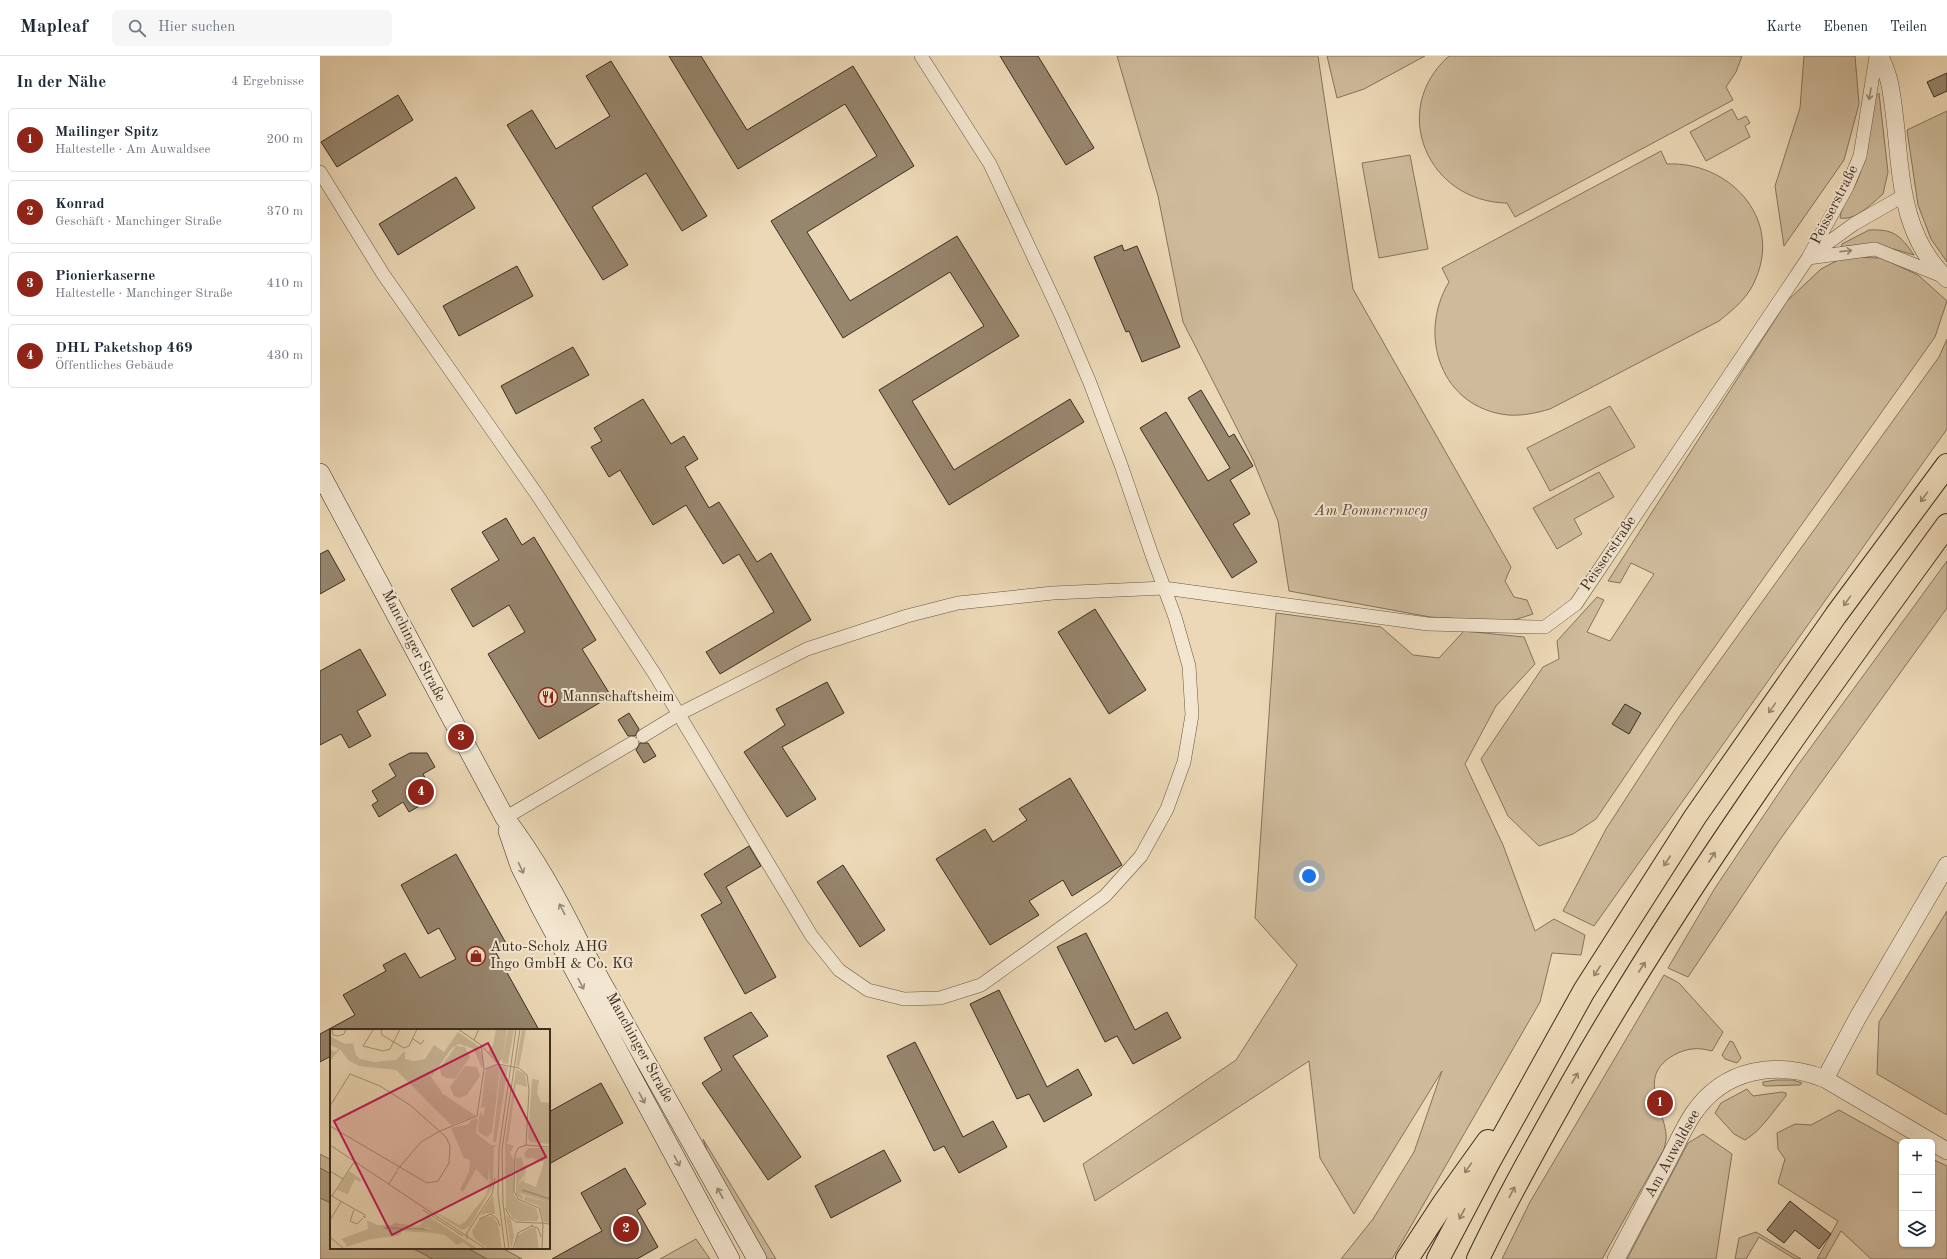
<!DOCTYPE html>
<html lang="de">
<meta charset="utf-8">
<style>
:root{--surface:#fff;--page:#f6f6f7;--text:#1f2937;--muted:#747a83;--line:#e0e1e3;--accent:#8f2418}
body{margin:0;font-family:"Old Standard TT",serif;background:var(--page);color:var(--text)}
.controls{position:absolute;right:12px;bottom:12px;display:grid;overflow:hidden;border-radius:6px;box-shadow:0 1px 3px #0004}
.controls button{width:36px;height:36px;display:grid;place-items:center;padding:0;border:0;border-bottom:1px solid var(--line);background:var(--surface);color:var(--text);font:20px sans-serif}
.you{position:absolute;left:989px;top:820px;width:14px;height:14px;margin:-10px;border:3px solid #fff;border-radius:50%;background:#1a73e8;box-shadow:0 0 0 6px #1a73e833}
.badge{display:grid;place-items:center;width:26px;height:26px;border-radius:50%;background:var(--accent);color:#fff;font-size:13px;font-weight:700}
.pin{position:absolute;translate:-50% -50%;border:2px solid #fff;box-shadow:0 1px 4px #0006}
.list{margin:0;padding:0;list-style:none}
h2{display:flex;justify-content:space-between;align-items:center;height:52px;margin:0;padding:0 16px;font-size:17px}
h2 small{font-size:13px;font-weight:400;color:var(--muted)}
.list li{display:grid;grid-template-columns:26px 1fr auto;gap:12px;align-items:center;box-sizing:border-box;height:64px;margin:0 8px 8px;padding:0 8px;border:1px solid var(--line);border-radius:6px}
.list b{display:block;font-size:15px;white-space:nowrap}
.list p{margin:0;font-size:13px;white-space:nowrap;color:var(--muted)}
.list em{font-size:13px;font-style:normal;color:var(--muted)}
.icon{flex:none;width:22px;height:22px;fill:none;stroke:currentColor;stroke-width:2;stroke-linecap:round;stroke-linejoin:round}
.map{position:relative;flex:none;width:1627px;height:1203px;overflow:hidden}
header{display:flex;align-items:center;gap:24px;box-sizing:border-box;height:56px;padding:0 20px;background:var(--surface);border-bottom:1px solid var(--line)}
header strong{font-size:19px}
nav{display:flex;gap:22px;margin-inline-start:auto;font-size:14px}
.search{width:280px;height:36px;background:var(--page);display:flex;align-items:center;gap:10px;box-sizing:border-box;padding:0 14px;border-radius:6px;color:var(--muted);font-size:15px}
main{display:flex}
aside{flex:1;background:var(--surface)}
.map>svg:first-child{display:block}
</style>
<header>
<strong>Mapleaf</strong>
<div class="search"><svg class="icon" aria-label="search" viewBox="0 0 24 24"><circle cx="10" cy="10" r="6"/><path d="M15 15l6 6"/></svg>Hier suchen</div>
<nav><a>Karte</a><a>Ebenen</a><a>Teilen</a></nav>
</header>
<main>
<aside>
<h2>In der Nähe<small>4 Ergebnisse</small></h2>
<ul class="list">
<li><span class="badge">1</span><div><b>Mailinger Spitz</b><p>Haltestelle · Am Auwaldsee</p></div><em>200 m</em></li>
<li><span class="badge">2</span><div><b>Konrad</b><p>Geschäft · Manchinger Straße</p></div><em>370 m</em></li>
<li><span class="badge">3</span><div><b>Pionierkaserne</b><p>Haltestelle · Manchinger Straße</p></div><em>410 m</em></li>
<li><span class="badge">4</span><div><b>DHL Paketshop 469</b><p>Öffentliches Gebäude</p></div><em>430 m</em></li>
</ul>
</aside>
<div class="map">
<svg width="1627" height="1203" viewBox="0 0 1627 1203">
<rect width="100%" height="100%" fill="#ecd8b6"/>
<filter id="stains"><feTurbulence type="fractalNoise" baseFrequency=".005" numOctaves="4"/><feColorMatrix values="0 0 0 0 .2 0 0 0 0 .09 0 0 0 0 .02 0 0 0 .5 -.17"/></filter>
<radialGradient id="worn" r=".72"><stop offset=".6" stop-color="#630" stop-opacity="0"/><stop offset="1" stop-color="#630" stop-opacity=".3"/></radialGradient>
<!-- green -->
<path fill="#cebb9c" stroke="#84745e" d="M797,0h201l35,233 158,278 -6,14 9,16 13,3 6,14 -25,8 -78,-5 -141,-26 -11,-70 -25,-61 -70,-138 -25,-126z
M1007,0h98l-61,33 -27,9z
M1129,0h293l-6,16 -10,15 7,13 -218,117 -8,-14c-79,-1 -119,-93 -58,-147z
M1484,0h51l4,48 -15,56 -60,86 -9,-60 25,-78z
M1559,37l9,79 -5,22c-11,9 -27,27 -43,24 2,-15 14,-27 19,-42 9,-26 12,-51 16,-79z
M1412,53l6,11 8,-4 4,7 -5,3 5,11 -44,24 -16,-29z
M1627,55v151l-16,-23 -13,-34 -11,-75z
M1341,95l6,13c61,-3 115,53 89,114 -7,19 -22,31 -37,43l-169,88c-14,4 -27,7 -42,6 -67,-7 -91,-80 -59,-133l-7,-14z
M1090,99l18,94 -49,9 -17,-95z
M1549,174c25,-1 31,5 45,25 -30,-9 -42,-13 -73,-8l1,-3z
M1524,201l37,1 37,17 29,26 -12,36 -263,370 -76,112 -23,15 -34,12 -31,-30 -27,-57 62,-92 16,-8 -2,-18 40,-44 7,3 -17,32 23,9 44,-67 -23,-11 -11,20 -12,-2 179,-280 34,-32z
M1627,283v90l-353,497 -31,-15 43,-82 70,-108 263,-364z
M1290,350l25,41 -85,44 -23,-43z
M1279,416l15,25 -40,22 8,15 -25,15 -24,-41z
M1627,505v47l-168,233 -91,136 -20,-9 47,-80 80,-119z
M956,557l105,14 32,28 26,3 25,-27 60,6 11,27 -39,42 -31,58 38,81 32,86 19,-12 31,16 -4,20 -29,-2 -12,49 -148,257h-51l32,-40 41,-67 28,-81 -88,143 -34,-56 -11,-97 -214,140 -12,-37 153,-104 61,-95 -42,-47z
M1627,855v204l-70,-41 2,-52z
M1344,919l15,8 44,49 -11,19c-14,-4 -25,-3 -38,4 -37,21 -11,51 -8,79 1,5 -1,10 -2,15l-62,110h-100l28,-57z
M1410,985l3,1 8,16 -4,5 -12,-4 -3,-4z
M1456,1024h17l9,3 -2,2 -34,1 -3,-1v-3z
M1427,1033l6,7 29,-4 4,1v3c-13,15 -24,34 -41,44l-11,-6 -19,-21 6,-10z
M1519,1054l63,35v99h30v-85l15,7v93h-76l-30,-28 -16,28h-8l21,-38 -60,-38 7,-24 -7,-10 -1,-16 18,-9 16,1z
M1383,1078l29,20 -16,105h-89l61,-116z
M383,1083l73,120h-11l-50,-85z
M0,1098l11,6v14l-11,-6z
M0,1142l11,5v45h81l21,11h-113z
M1436,1176l45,27h-6l-36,-22 -13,22h-11l4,-21z
M376,1183l14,20h-50z
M147,1192h35l20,11h-35z"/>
<!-- water -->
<path fill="#af9e83" stroke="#80715b" d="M0,1112l11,6v29l-11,-5z
M92,1192h55l20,11h-54z"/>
<!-- building -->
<path fill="#97866e" stroke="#3a2e20" d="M349,0h32l46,74 106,-64 61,100 -107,66 43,69 107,-65 62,100 -107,65 42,69 116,-71 14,23 -135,83 -70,-115 105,-64 -34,-54 -107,66 -72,-117 106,-65 -32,-52 -107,65z
M680,0h38l56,92 -28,17z
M291,5l96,155 -25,15 -36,-58 -54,34 36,58 -25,15 -96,-155 25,-15 24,39 54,-33 -24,-40z
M1627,17v18l-13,6 -7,-15z
M78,39l15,25 -76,47 -16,-25z
M136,121l19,31 -77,47 -19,-31z
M802,189l2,6 13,-5 43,101 -38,15 -13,-31 -3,1 -32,-75z
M197,210l16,30 -74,40 -16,-30z
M253,291l16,28 -73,39 -15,-28z
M881,334l28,47 5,-3 19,32 -23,14 20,34 -17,10 24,38 -25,16 -92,-150 26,-16 42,69 22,-13 -42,-70z
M323,343l28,45 13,-8 14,23 -13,8 24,41 10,-6 38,60 14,-9 40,67 -91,54 -14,-22 68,-40 -35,-58 -16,10 -37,-59 -33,20 -33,-55 -11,7 -18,-30 11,-6 -8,-13z
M186,462l16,27 12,-8 62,103 -14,9 29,47 -72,43 -51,-85 37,-22 -16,-27 -36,22 -22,-38 48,-29 -17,-28z
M8,494l17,30 -25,14v-40z
M775,553l51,81 -37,24 -51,-82z
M40,593l26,46 -29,16 14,25 -22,12 -8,-14 -21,11v-74z
M507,626l17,31 -62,34 34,52 -29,18 -43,-65 41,-27 -9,-16z
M1305,648l16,9 -12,21 -17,-10z
M309,657l10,16 -4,7h-7l-10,-16z
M320,687h8l8,13 -12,7 -8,-13z
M90,697h17l8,14 -12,7 12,23 -26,15 -6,-10 -24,15 -7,-12 6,-4 -6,-10 24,-15 -7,-12z
M750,722l52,87 -50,31 -9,-16 -34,21 10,14 -49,30 -54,-86 49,-30 8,13 34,-22 -8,-11z
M429,790l12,20 -35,21 50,90 -31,17 -44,-79 21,-12 -18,-29z
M136,798l51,91 -12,6 44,79h-208v26l-11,6v-28l35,-19 -12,-20 43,-24 -3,-6 22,-12 15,25 36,-19 -17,-31 -11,6 -27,-49z
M523,809l42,65 -25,17 -43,-65z
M766,877l49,97 32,-18 14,26 -48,26 -16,-28 -12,6 -48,-95z
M679,934l48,97 31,-18 14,26 -48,27 -15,-28 -12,5 -47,-95z
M431,956l17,24 -35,20 68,101 -33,23 -66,-97 20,-13 -18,-32z
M595,986l48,95 30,-16 14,26 -48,26 -15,-27 -10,5 -47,-95z
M281,1027l22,40 -74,41v-52z
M564,1094l17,31 -70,37 -16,-32z
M305,1112l21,36 -9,6 21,37 -21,12h-85l50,-28 -21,-38z
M1470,1145l41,33 -12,15 -24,-19 -11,13 -17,-13z"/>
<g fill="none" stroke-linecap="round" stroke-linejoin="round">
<defs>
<path id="minor" d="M0,116l63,102 155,222 116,177 157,262 28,35 29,20 36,9 36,-1 41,-13 124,-89 36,-40 26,-47 17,-47 8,-47 -3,-49 -14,-49 -23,-62 -31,-90 -31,-82 -29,-68 -71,-151 -69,-108
M1491,199l43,-31 49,-28
M1488,202l67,-9 67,27
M323,680l36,-22 128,-65 100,-33 51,-13 95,-10 111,-5 264,36 108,3h9l31,-23 232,-346 39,-71 13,-31 16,-100
M185,762l127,-75"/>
<path id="tertiary" d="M1560,0c4,9 8,19 10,29 13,67 2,143 57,194
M1505,1023l33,-62 89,-152
M1296,1203c16,-30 32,-61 48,-91 10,-18 18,-37 29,-54 31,-46 84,-54 132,-35l122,72"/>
<path id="secondary" d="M0,417l185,345c30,39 53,82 75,126l177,315
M188,775l12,35 21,42 189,351"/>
<path id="motorway" d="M1087,1203l36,-55 45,-63
M1118,1203l51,-97 95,-171 111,-174 141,-202 111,-150
M1158,1203c29,-61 62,-119 95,-178 111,-194 242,-375 374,-556"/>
</defs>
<!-- minor casing -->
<use href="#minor" stroke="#665846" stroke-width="14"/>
<!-- tertiary casing -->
<use href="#tertiary" stroke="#665846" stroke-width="18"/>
<!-- secondary casing -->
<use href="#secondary" stroke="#3a2e20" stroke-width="20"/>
<!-- motorway casing -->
<use href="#motorway" stroke="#3a2e20" stroke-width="24"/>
<!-- minor -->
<use href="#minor" stroke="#f3e6d0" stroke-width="13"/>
<!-- tertiary -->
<use href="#tertiary" stroke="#f3e6d0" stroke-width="17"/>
<!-- secondary -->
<use href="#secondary" stroke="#f3e6d0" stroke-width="19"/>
<!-- motorway -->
<use href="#motorway" stroke="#ecd8b6" stroke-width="22"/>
</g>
<!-- one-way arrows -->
<defs><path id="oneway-shaft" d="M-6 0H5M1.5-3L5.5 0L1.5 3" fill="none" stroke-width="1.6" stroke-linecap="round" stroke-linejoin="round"/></defs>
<g stroke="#968a78">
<use href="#oneway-shaft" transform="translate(1550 38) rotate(100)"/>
<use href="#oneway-shaft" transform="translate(1526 195) rotate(-6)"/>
<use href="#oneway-shaft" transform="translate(201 812) rotate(65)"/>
<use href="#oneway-shaft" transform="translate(242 853) rotate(-117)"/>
<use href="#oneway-shaft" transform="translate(261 928) rotate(62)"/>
<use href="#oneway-shaft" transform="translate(322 1042) rotate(62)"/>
<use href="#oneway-shaft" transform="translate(357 1105) rotate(62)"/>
<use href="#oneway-shaft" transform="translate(400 1137) rotate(-119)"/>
</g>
<g stroke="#93836b">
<use href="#oneway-shaft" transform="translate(1604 441) rotate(126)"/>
<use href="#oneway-shaft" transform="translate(1527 545) rotate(126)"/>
<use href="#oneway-shaft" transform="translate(1452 652) rotate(125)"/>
<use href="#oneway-shaft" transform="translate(1392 801) rotate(-57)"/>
<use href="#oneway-shaft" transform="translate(1347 805) rotate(123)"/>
<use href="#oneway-shaft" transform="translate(1322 911) rotate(-57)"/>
<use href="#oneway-shaft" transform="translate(1277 915) rotate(123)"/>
<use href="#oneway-shaft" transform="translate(1255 1022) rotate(-60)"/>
<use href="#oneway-shaft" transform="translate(1148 1112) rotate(125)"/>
<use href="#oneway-shaft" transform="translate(1192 1136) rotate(-62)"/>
<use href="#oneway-shaft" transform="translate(1142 1158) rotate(118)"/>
</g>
<!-- icons -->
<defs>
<symbol id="restaurant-ring" viewBox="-11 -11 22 22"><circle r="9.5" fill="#f3e6d0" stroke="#8f2418" stroke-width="1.5"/><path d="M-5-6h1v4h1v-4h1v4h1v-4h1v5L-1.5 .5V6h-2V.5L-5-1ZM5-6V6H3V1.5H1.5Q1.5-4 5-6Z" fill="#8f2418"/></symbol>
<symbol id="shop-ring" viewBox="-11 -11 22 22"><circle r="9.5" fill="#f3e6d0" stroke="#8f2418" stroke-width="1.5"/><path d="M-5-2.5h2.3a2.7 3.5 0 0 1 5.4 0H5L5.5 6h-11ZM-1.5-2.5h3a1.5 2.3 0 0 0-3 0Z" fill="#8f2418"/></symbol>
</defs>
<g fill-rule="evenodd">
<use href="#restaurant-ring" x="217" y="630" width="22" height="22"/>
<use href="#shop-ring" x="145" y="889" width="22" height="22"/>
</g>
<g text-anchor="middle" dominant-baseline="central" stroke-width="4" stroke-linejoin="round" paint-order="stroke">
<!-- street labels -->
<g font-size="15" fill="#3a2e20" stroke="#f3e6d0">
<text transform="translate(1515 149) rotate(-63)">Peisserstraße</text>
<text transform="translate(1289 498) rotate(-56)">Peisserstraße</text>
<text transform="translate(93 590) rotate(63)">Manchinger Straße</text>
<text transform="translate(319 992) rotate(61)">Manchinger Straße</text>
<text transform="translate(1353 1098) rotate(-61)">Am Auwaldsee</text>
</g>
<!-- park labels -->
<g font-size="15" font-style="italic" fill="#584a39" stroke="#f3e6d0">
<text x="1051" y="455">Am Pommernweg</text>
</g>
<!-- poi labels -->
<g font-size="15" fill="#3a2e20" stroke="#f3e6d0" text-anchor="start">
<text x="242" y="641">Mannschaftsheim</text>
<text x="170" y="891">Auto-Scholz AHG<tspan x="170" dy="17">Ingo GmbH &amp; Co. KG</tspan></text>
</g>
</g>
<!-- overview -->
<g transform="translate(10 973)">
<rect width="220" height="220" fill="#ecd8b6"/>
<path d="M166,0h11l-4,29 5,-29h6l-6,35 -6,-1 1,-4 -5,4 -10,-11 5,-7zM192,0h4l-7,38 -3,-1zM128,3l20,14 5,12 -1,11 -8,-20 -15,-5 -7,4 -20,28 -4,-4 15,22 33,22 -25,9 -55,-55 -37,-4 -10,-5 -9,-12 -10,12v-12l4,3 5,-3 -9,-4v-9l15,8 8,-1 3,12 4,4 14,3 22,-2 9,-9v8l9,2 11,-2 9,-14 10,7zM126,17l9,1 5,10 -15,22 -9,-1 -5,-3 -1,-7zM166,36l4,1v4l-8,62 -5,5 -9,-5 1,-15 2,-6 1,4 2,-1 1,-8 -4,3 4,-35 1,-5zM135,37l12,1 3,9 -13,19 -8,3 -5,-2 -4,-9zM171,37l7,1 -12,75h-3zM186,40l9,5 2,13 -11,-3 -8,58 -3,1zM202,50l7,1 -2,13 4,9 9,1v41l-20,-2 -2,-4zM146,89l2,2 -2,13 15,12h6l-3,2 -1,39 -23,40 -8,4 -39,-25 36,20 6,-3 21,-27 4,-14 -1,-15 -1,15 -12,-12 -13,23 -3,-3 9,-17 1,-12 -6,-2 -13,-30 18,-4 1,-3zM175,114l9,3 -4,7 4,7v35l5,6 17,7 3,9 -2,4h-17l-7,-3 -7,-10zM199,119h21v75l-6,-1 -5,-16 -15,-6 1,-4 23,6 -29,-9 4,3v4l-7,-5v-37l5,-1 4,12 -2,8 -5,7 6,-5 1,-14 9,-2v-5h-8l-2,-5zM205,130l9,3 -8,25 -12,-5 3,-18h7zM19,142l13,9 -2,2 -5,-3 -7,15 -11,-4zM163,166l2,19 -8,-1 -7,2zM176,185l5,6 3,16 -3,13zM97,186l51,34h-6l-9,-7 -6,3 -12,-10 -11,-2 -33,-2v3l-5,2 -25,3 -25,8 1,-2 -6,-6 27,-10 -1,-9 10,5h15l2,-2 22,3 4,-1zM69,198l31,1 1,2 -46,-1zM162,187l6,8 4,25h-14l-14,-11 -2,-7 8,-13zM200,199h6l3,21h-24l2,-13z" fill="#cebb9c" fill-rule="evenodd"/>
<path d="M52,198l41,1 8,2 -46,-1z" fill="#af9e83"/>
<path fill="none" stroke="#af9e83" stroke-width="2" d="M192,161l28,9"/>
<path fill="none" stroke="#a5947a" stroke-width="1" d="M2,0l1,6 5,1 6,-2 2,-5M51,0l1,6 22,13 5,-2 8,-17M128,0l23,16 17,19M43,1l-10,16 20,5 7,-2 10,-20M83,10l8,5 3,-4M144,11l5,-11M155,40l13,-5 21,4 8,7 2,15 -3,55M0,77l20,-32 30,12 30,19 36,32 4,9 -1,17 -11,18 -11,2 -97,-57M0,116l156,104M67,141l24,-28 19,-11 37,-15 7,-47 -3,-24M0,142l13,8M59,155l8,-13M0,166l35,20v3l-2,-2M2,167l22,-34M175,179l5,9 6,5 24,1M24,181l-4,11 7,3 6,-6M93,181l40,26M149,190l12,-5 6,5 3,7M0,191l11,-18M210,194h3l-1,26M219,195l-6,-1 -4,-15 -21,-9 -4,-8 1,-36 3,-7 8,-3 24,2M201,197l7,2 3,9M0,208l14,12M137,210v-6l25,-39 3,-16M175,220l-7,-55 1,-45 17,-120M179,220l-6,-46 -1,-54 18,-120M183,220l5,-16 15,-8"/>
<path fill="#c2185b" fill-opacity="0.15" stroke="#c2185b" stroke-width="2" d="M158,14l58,114 -154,78 -58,-114z"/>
<rect width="220" height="220" fill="none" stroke="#3a2e20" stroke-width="2"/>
</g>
<rect width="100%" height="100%" filter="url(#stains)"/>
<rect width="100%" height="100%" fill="url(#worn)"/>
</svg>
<div class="controls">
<button>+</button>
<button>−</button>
<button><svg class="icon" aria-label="layers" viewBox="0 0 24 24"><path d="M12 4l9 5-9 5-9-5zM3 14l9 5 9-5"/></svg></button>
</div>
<div class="you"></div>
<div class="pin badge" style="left:1340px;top:1047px">1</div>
<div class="pin badge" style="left:306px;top:1173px">2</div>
<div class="pin badge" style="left:141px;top:681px">3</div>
<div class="pin badge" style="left:101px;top:736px">4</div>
</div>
</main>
